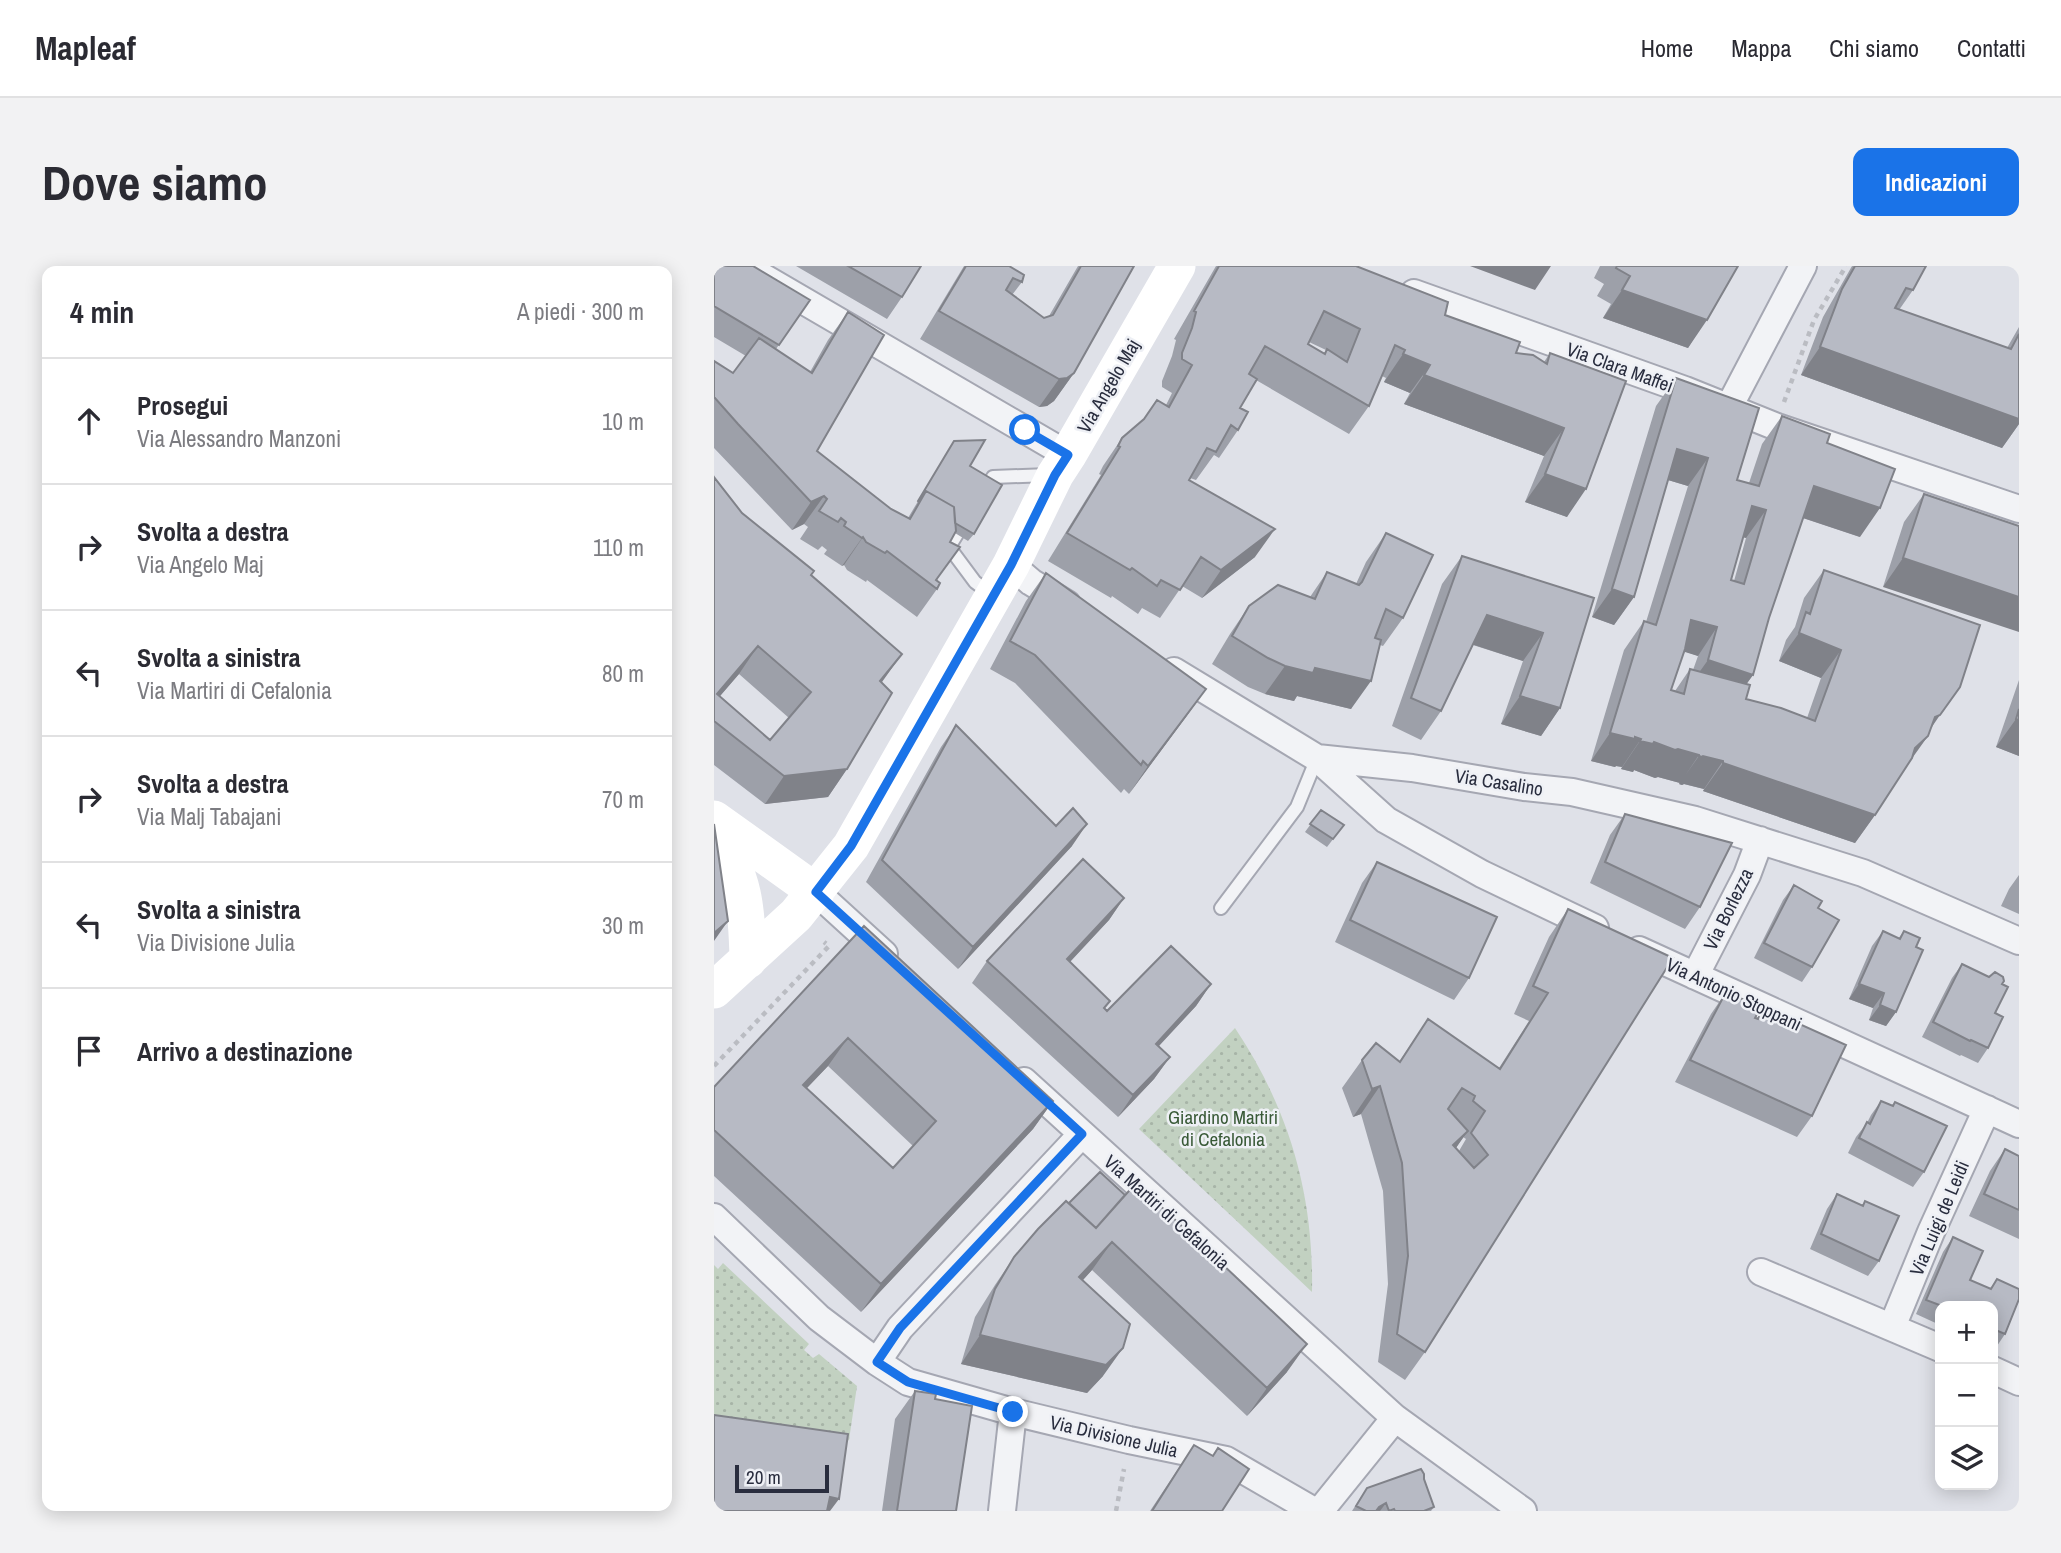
<!DOCTYPE html>
<html lang="it">
<meta charset="utf-8">
<style>
:root{--surface:#fff;--page:#f2f2f3;--text:#2b2b33;--muted:#7c7c81;--line:#e1e1e2;--accent:#1a73e8}
body{margin:0;font-family:"Archivo Narrow",sans-serif;background:var(--page);color:var(--text)}
.controls{position:absolute;right:21px;bottom:21px;display:grid;overflow:hidden;border-radius:14px;box-shadow:0 4px 18px #0003}
.controls button{width:63px;height:63px;display:grid;place-items:center;padding:0;border:0;border-bottom:2px solid var(--line);background:var(--surface);color:var(--text);font:35px sans-serif}
.scale{position:absolute;left:21px;bottom:18px;width:94px;box-sizing:border-box;padding-left:7px;border:4px solid #292d3e;border-top:0;font-size:19px;line-height:24px;white-space:nowrap;color:#292d3e;-webkit-text-stroke:5px #eef0f5;paint-order:stroke}
.stop{position:absolute;width:21px;height:21px;margin:-16px;border:5px solid #1a73e8;border-radius:50%;background:#fff}
.stop.end{background:#1a73e8;border-color:#fff;box-shadow:0 2px 7px #0008}
.list{margin:0;padding:0;list-style:none}
h2{display:flex;justify-content:space-between;align-items:center;height:91px;margin:0;padding:0 28px;font-size:30px}
h2 small{font-size:23px;font-weight:400;color:var(--muted)}
.list li{display:grid;grid-template-columns:46px 1fr auto;gap:21px;align-items:center;box-sizing:border-box;height:126px;padding:0 28px;border-top:2px solid var(--line)}
.list b{display:block;font-size:26px;white-space:nowrap}
.list p{margin:0;font-size:23px;white-space:nowrap;color:var(--muted)}
.list em{font-size:23px;font-style:normal;color:var(--muted)}
.icon{flex:none;width:38px;height:38px;fill:none;stroke:currentColor;stroke-width:2;stroke-linecap:round;stroke-linejoin:round}
.map{position:relative;flex:none;width:1305px;height:1245px;overflow:hidden;border-radius:14px}
header{display:flex;align-items:center;gap:42px;box-sizing:border-box;height:98px;padding:0 35px;background:var(--surface);border-bottom:2px solid var(--line)}
header strong{font-size:33px}
nav{display:flex;gap:38px;margin-inline-start:auto;font-size:24px}
.intro{display:flex;align-items:center;justify-content:space-between;box-sizing:border-box;height:168px;padding:0 42px}
h1{margin:0;font-size:49px}
.button{padding:18px 32px;border-radius:14px;background:var(--accent);color:#fff;font-size:24px;font-weight:700}
main{display:flex;gap:42px;padding:0 42px}
aside{flex:1;background:var(--surface);border-radius:14px;box-shadow:0 4px 18px #0003}
.map>svg:first-child{display:block}
</style>
<header>
<strong>Mapleaf</strong>
<nav><a>Home</a><a>Mappa</a><a>Chi siamo</a><a>Contatti</a></nav>
</header>
<div class="intro"><h1>Dove siamo</h1><a class="button">Indicazioni</a></div>
<main>
<aside>
<h2>4 min<small>A piedi · 300 m</small></h2>
<ul class="list">
<li><svg class="icon" aria-label="ahead" viewBox="0 0 24 24"><path d="M12 20V5M6 11l6-6 6 6"/></svg><div><b>Prosegui</b><p>Via Alessandro Manzoni</p></div><em>10 m</em></li>
<li><svg class="icon" aria-label="right" viewBox="0 0 24 24"><path d="M7 20v-9h11M14 6l5 5-5 5"/></svg><div><b>Svolta a destra</b><p>Via Angelo Maj</p></div><em>110 m</em></li>
<li><svg class="icon" aria-label="left" viewBox="0 0 24 24"><path d="M17 20v-9H6M10 6l-5 5 5 5"/></svg><div><b>Svolta a sinistra</b><p>Via Martiri di Cefalonia</p></div><em>80 m</em></li>
<li><svg class="icon" aria-label="right" viewBox="0 0 24 24"><path d="M7 20v-9h11M14 6l5 5-5 5"/></svg><div><b>Svolta a destra</b><p>Via Malj Tabajani</p></div><em>70 m</em></li>
<li><svg class="icon" aria-label="left" viewBox="0 0 24 24"><path d="M17 20v-9H6M10 6l-5 5 5 5"/></svg><div><b>Svolta a sinistra</b><p>Via Divisione Julia</p></div><em>30 m</em></li>
<li><svg class="icon" aria-label="arrive" viewBox="0 0 24 24"><path d="M6 21V4h12l-3 4 3 4H6"/></svg><div><b>Arrivo a destinazione</b></div></li>
</ul>
</aside>
<div class="map">
<svg width="1305" height="1245" viewBox="0 0 1305 1245">
<defs>
<pattern id="park-dots" width="8" height="8" patternUnits="userSpaceOnUse" patternTransform="scale(1.75)"><rect width="8" height="8" fill="#c2d1c1"/><path d="M2 2h.1M6 6h.1" fill="none" stroke="#a7b4a7" stroke-width="1.8" stroke-linecap="round"/></pattern>
</defs>
<rect width="100%" height="100%" fill="#dfe1e8"/>
<!-- park -->
<path fill="url(#park-dots)" d="M521,762c54,81 79,166 77,264l-173,-163z
M9,997l86,81 -5,6 9,8 6,-4 38,32 -8,54 -19,8 -116,-3v-180l4,4z"/>
<g fill="none" stroke-linecap="round" stroke-linejoin="round">
<defs>
<path id="lane" d="M270,225l9,-14 56,-2
M251,255l-16,26 26,35 16,12
M507,642l76,-101 20,-49"/>
<path id="street" d="M30,0l324,189
M700,27l271,97 92,37 242,82
M1015,141l74,-141
M297,299l20,17 36,22
M460,405l143,87 95,10 112,19 48,5 123,28 168,53 156,68
M603,492l69,62 96,54 113,54
M102,626l68,62
M925,684l380,174
M981,710l52,-101 13,-35
M310,815l371,337 128,93
M0,951l105,101 58,44 31,20 105,30 116,28 97,20 88,51
M1047,1006l179,76
M1178,1061l39,-95 56,-123
M163,1096l23,-34 182,-194
M1279,1104l26,12
M288,1245l11,-99
M606,1245l75,-93"/>
</defs>
<!-- lane casing -->
<use href="#lane" stroke="#a5a7b2" stroke-width="16"/>
<!-- street casing -->
<use href="#street" stroke="#a5a7b2" stroke-width="30"/>
<!-- path -->
<path stroke="#babcc2" stroke-width="4.5" stroke-dasharray="5 5" stroke-linecap="butt" d="M1070,136l30,-82 32,-54
M0,800l115,-120 -5,-4
M402,1245l8,-42"/>
<!-- lane -->
<use href="#lane" stroke="#f2f3f6" stroke-width="12"/>
<!-- street -->
<use href="#street" stroke="#f2f3f6" stroke-width="26"/>
<!-- secondary -->
<path stroke="#fff" stroke-width="37" d="M0,553l102,73
M0,568c31,40 33,77 34,126
M0,724l82,-75 55,-69 160,-281 44,-90 13,-20 109,-189"/>
</g>
<!-- wall -->
<path fill="#9da0a9" fill-rule="evenodd" d="M82,0h125l-19,31 -15,22z
M250,0h45l13,16 -10,13 32,23 5,-2 29,-50h56l-60,107 -20,28 -7,5 -8,1 -119,-68z
M502,0h140l160,87 28,9 6,-9 76,28 -59,136 -42,-15 19,-46 -140,-52 6,-11 -26,-11 2,-4 -4,-2 -13,30 -20,28 -93,-54 -16,28 -2,22 -19,28 -5,-3 -18,25 -6,-2 -1,2 66,77 -53,41 -20,-12 -22,32 -18,-10 -4,6 -26,-18 -1,2 -63,-37 53,-86 -2,-1 4,-8 19,-28 44,-33 6,-12 -10,-6v-6l10,-25 4,-16 -2,-1zM595,76l17,8 -2,3 -16,-9z
M886,0h138l-50,82 -85,-30 8,-14 -14,-8 7,-12 -10,-6z
M1138,0h74l-13,24 -14,20 108,38 12,-21v97l-17,24 -201,-73 22,-58z
M0,3l96,31 -34,49 34,23 18,-32 20,-28 -31,139 74,58 17,9 46,-77 16,25 4,68 -6,7 -13,-8 -5,9 -13,39v8l-20,28 -50,-37 -1,2 -19,-12 -3,-5 -2,1 -18,-12 3,-4 -5,-4 -4,4 -18,-11 8,-12 -4,-3 -12,6 -78,-82v-87l19,12 13,-17 -32,-19z
M962,112l61,102 12,3 13,-39 20,-28 45,27 33,94 -57,-19 -34,100 -16,57 -7,9v15l61,19 14,-40 -42,-17 7,-21 9,-13 9,-29 20,-28 106,159 -55,86 -20,28 -152,-52 1,-2 -20,-5 -2,1 -3,-1 1,-1 -22,-6 -3,1 -21,-8 -1,2 -12,-3 1,-2 -6,-1 -1,1 -24,-6 33,-111 20,-29 2,1 42,-136 -20,-6 -34,117 -20,28 -22,-8 64,-211zM1029,271l3,1 -12,43 -3,-1zM970,385l14,5 -5,14 -3,-1 -15,22 -4,-1z
M0,211l28,36 69,63 71,107 -35,86 -19,28 -63,7 -51,-39zM25,408l50,44 -19,22 -50,-44z
M1210,228l95,32 -136,61 21,-65z
M672,267l17,85 -20,28 -3,-1 -29,64 -54,-13 -3,5 -29,-7 -17,-7 -36,-23 18,-30 19,-28 61,-9 17,-25 29,12 10,-22z
M748,290l132,42 -34,110 -19,28 -40,-12 22,-63 -50,-16 -32,66 -20,29 -29,-14 50,-142z
M332,307l160,116 -77,105 -5,-5 -3,4 -106,-110 -25,-14 36,-68z
M1305,414v76l-23,-9z
M242,459l116,121 -114,123 -92,-87 75,-135z
M607,544l23,15 -17,22 -22,-15z
M911,548l75,93 -15,22 -95,-46 20,-48z
M663,596l92,116 -15,22 -119,-58 27,-59z
M1305,609v39l-18,-8 8,-17z
M1080,619l24,23 -6,59 -10,15 -48,-24 29,-58z
M410,632l-15,22 -39,42 40,39 -6,8 3,2 104,-27 -15,22 -37,40 11,11 -16,22 -36,38 -146,-134 15,-22z
M854,643l105,49 -248,394 -20,28 -27,-18 10,-78 -5,-93 -22,-77 -8,3 -11,-29 20,-28 37,2 29,-43 71,49 30,-47 -15,-7 35,-77zM749,871l3,2 -7,12 -3,-3z
M150,660l189,175 -20,28 -172,183 -147,-136v-89zM114,800l85,80 -20,22 -86,-80z
M1169,665l15,8 6,-8 -8,81 -10,14 -17,-6 4,-12 -24,-9 23,-53z
M1248,698l40,20 -7,29 -7,35 -10,15 -17,-8 -1,1 -38,-19 30,-59z
M1012,726l31,26 7,-10 48,108 -15,21 -122,-55 36,-68z
M1167,835l11,5 3,-4 29,70 -11,15 -65,-34 8,-16 11,-14 4,-8z
M1291,883l14,7v83l-50,-23 21,-45z
M1123,928l25,11 3,-4 14,60 -11,15 -58,-27 17,-40z
M352,935l221,171 -40,44 -155,-146 -9,10 20,96 -16,17 -126,-29 14,-47 20,-32 19,-28z
M1239,971l17,43 20,9 7,-10 8,55 -10,15 -2,-1v-42h-53v19l-24,-11 27,-62z
M201,1125l20,8 21,112h-74l13,-92z
M480,1179l18,11 6,-8 4,63h-72z
M710,1213l10,28 -3,4h-79l15,-23z"/>
<!-- shaded-wall -->
<path fill="#808289" d="M756,0h81l-16,24z
M908,24l85,30 -19,28 -85,-30z
M1106,81l199,72v5l-17,24 -201,-73z
M689,88l27,11 -20,28 -26,-11z
M360,107l-20,28 -7,5 -8,1 20,-28z
M710,109l140,53 -20,28 -140,-52z
M963,183l31,9 -20,28 -30,-9z
M831,208l41,15 -19,28 -42,-15z
M1100,220l66,22 -20,29 -66,-22z
M110,230l-20,28 -12,6 19,-28z
M1038,240l14,4 -20,28 -13,-4z
M561,263l-20,28 -53,41 19,-28z
M149,271l-19,28 -2,1 20,-28z
M1189,292l116,39v35l-136,-45z
M898,323l22,8 -20,28 -22,-8z
M773,349l56,18 -20,28 -55,-18z
M977,354l26,7 -19,29 -26,-8z
M1085,367l42,17 -20,28 -42,-17z
M44,380l-19,28 -25,29 3,-9z
M188,388l-20,28 -22,27 20,-28z
M994,394l45,15 -20,28 -45,-15z
M571,400l30,2 56,13 -20,28 -54,-13 -3,5 -29,-7z
M492,423l-20,28 -57,77 19,-28z
M806,430l40,12 -19,28 -40,-12z
M1226,449l-19,28 14,-26z
M1302,453l3,1v36l-23,-9z
M896,467l31,6 -19,28 -6,-1 -1,1 -24,-6z
M1214,470l-20,28 7,-16z
M926,475l14,1 45,13 -19,28 -22,-6 -3,1 -21,-8 -1,2 -12,-3z
M985,490h4l20,5 -19,28 -20,-5 -2,1 -3,-1z
M1009,497l152,52 -20,28 -152,-52z
M133,503l-19,28 -63,7 19,-28z
M373,558l-15,22 -114,123 15,-22z
M410,632l-15,22 -57,61 15,-22z
M14,655l-14,20v-8z
M497,718l-15,22 -55,59 15,-21z
M1145,718l25,9 -11,15 -24,-9z
M1166,739l16,7 -10,14 -17,-6z
M134,772l-20,28 -45,47 20,-28z
M456,791l-16,22 -36,38 15,-22z
M666,820l-19,28 -8,3 19,-28z
M339,835l-20,28 -172,183 20,-28z
M754,865l-20,28 5,-14z
M398,976l-20,28 -32,35 19,-28z
M266,1069l143,13 -20,28 -16,17 -126,-29z
M593,1078l-20,28 -40,44 20,-28z
M116,1231l9,2 -9,12h-10z
M672,1237l-6,8h-4l3,-4z"/>
<!-- building -->
<path fill="#b7bac4" stroke="#808289" stroke-width="2" fill-rule="evenodd" d="M3,0h36l57,34 -31,45 -65,-39v-37z
M134,0h73l-19,31z
M252,0h43l15,9 -2,7 -9,-4 -7,12 38,28 9,-3 28,-49h53l-60,107 -7,5 -8,1 -120,-68z
M505,0h137l92,36 -3,13 75,27 -4,11 17,2 14,9 3,-11 76,28 -40,108 -41,-15 19,-46 -140,-53 6,-10 -27,-11 2,-4 -10,-5 -26,61 -104,-60 -16,28 8,5 -17,29 8,4 -10,18 -7,-5 -15,27 -9,-4 -18,32 86,49 -54,41 -20,-13 -21,33 -19,-10 -4,6 -25,-18 -2,2 -63,-37 53,-86 -2,-1 4,-8 22,-19 13,-19 12,7 23,-42 -10,-6v-6l10,-25 4,-16 -2,-1zM610,45l36,18 -13,33 -20,-13 -2,5 -17,-10z
M903,0h121l-31,54 -85,-30 8,-14 -14,-8z
M1141,0h71l-13,24 -7,-2 -11,20 116,41 8,-15v85l-199,-72 22,-58z
M134,46l36,23 -67,116 74,58 19,10 16,-28 28,16 2,24 -6,11 10,5 -24,33 4,3 -3,6 -50,-38 -2,2 -19,-11 -3,-5 -1,1 -18,-12 2,-4 -5,-4 -3,4 -19,-11 8,-12 -3,-3 -13,6 -73,-78 -24,-27v-36l19,12 26,-35 53,35z
M962,112l83,30 -22,72 22,6 23,-70 48,18 -3,9 68,26 -15,39 -66,-22 -45,132 -16,57 -45,-15 9,-33 -26,-7 -6,29 -14,41 13,4 6,-25 60,16 -4,14 35,9 34,13 26,-71 -42,-17 7,-21 4,2 14,-44 156,55 -20,62 -20,28 -5,2 -7,19 -13,12 -3,10 -37,57 -152,-52v-2l-20,-5 -1,1 -3,-1v-1l-21,-6 -3,1 -21,-8 -1,2 -13,-3 1,-2 -6,-2v2l-25,-6 34,-112 12,4 52,-167 -31,-9 -43,148 -22,-8zM1038,240l14,4 -22,74 -13,-4z
M271,174l-15,26 32,19 -28,49 -19,-11 -1,-16 -28,-16 -7,11 -1,-1 36,-60z
M0,211l28,36 72,58 -3,4 91,79 -22,27 12,12 -45,76 -63,7 -70,-55zM44,380l53,46 -41,48 -53,-46z
M1210,228l95,32v71l-116,-39z
M672,267l47,22 -30,63 -17,-9 -11,29 6,2 -10,41 -56,-13 -2,5 -28,-7 -17,-8 -36,-22 17,-30 29,-21 37,14 12,-27 32,13 3,-3z
M748,290l132,42 -34,110 -40,-12 23,-63 -56,-18 -46,96 -30,-13z
M332,307l160,116 -58,77 -5,-5 -2,4 -106,-110 -25,-14z
M1305,443v11l-3,-1z
M242,459l100,101 17,-18 14,16 -114,123 -91,-87z
M607,544l23,15 -11,14 -23,-15z
M911,548l107,29 -32,64 -95,-45z
M0,558l14,97 -14,12z
M369,593l41,39 -57,61 43,42 -6,7 3,3 64,-65 40,38 -55,60 14,13 -37,38 -146,-134z
M663,596l120,55 -28,61 -119,-58z
M1080,619l28,16 -4,7 21,12 -27,47 -48,-24z
M854,643l105,49 -248,394 -28,-18 11,-78 -6,-93 -22,-77 -8,3 -10,-29 14,-17 24,19 28,-43 72,50 48,-76 -15,-7zM748,822l13,8 -2,5 12,10 -14,22 17,22 -14,13 -21,-23 15,-14 -20,-22z
M150,660l189,175 -172,183 -167,-154v-43zM134,772l88,83 -43,47 -90,-83z
M1169,665l17,8 4,-8 16,7 -4,9 7,3 -27,62 -16,-7 4,-12 -25,-9z
M1248,698l27,13 6,-5 8,5 1,4 -2,3 6,3 -13,26 8,4 -15,31 -17,-8 -1,1 -37,-19z
M1012,726l35,15 -6,11 3,1 6,-11 82,37 -34,71 -122,-56z
M1167,835l12,5 2,-4 52,24 -23,46 -65,-34 8,-16 3,2z
M1291,883l14,7v54l-35,-16z
M386,906l25,23 -29,33 -27,-25z
M422,917l171,161 -40,44 -155,-146 -33,35 51,47 -7,24 -17,17 -126,-30 15,-46 19,-32 24,-28 28,-28 30,27z
M1123,928l26,12 2,-5 34,15 -20,45 -58,-27z
M1239,971l30,14 -13,29 21,9 6,-10 22,10v10l-14,35 -12,-5v-23h-51l-16,-6z
M201,1125l21,3 -1,5 37,7 -16,105h-59z
M0,1149l134,19 -9,65 -9,-2 -3,14h-113z
M480,1179l19,11 5,-8 31,21 -27,42h-70z
M707,1203l3,5v5l10,28 -10,4h-29l-1,-2 -5,2 -3,-8 -7,4 -3,4h-10l-10,-5 11,-18z"/>
<g fill="none" stroke-linecap="round" stroke-linejoin="round">
<!-- route -->
<path stroke="#1a73e8" stroke-width="9" d="M299,1146l-105,-30 -31,-20 23,-34 182,-194 -266,-242 35,-46 160,-281 44,-90 13,-20 -43,-25"/>
</g>
<g text-anchor="middle" dominant-baseline="central" stroke-width="5" stroke-linejoin="round" paint-order="stroke">
<!-- street labels -->
<g font-size="19" fill="#292d3e" stroke="#eef0f5">
<text transform="translate(906 101) rotate(20)">Via Clara Maffei</text>
<text transform="translate(394 120) rotate(-60)">Via Angelo Maj</text>
<text transform="translate(785 516) rotate(9)">Via Casalino</text>
<text transform="translate(1014 643) rotate(-64)">Via Borlezza</text>
<text transform="translate(1020 728) rotate(25)">Via Antonio Stoppani</text>
<text transform="translate(453 946) rotate(42)">Via Martiri di Cefalonia</text>
<text transform="translate(1225 952) rotate(-67)">Via Luigi de Leidi</text>
<text transform="translate(400 1170) rotate(13)">Via Divisione Julia</text>
</g>
<!-- park labels -->
<g font-size="19" fill="#385936" stroke="#eef0f5">
<text x="509" y="851">Giardino Martiri<tspan x="509" dy="22">di Cefalonia</tspan></text>
</g>
</g>
</svg>
<div class="controls">
<button>+</button>
<button>−</button>
<button><svg class="icon" aria-label="layers" viewBox="0 0 24 24"><path d="M12 4l9 5-9 5-9-5zM3 14l9 5 9-5"/></svg></button>
</div>
<div class="scale">20 m</div>
<div class="stop" style="left:311px;top:164px"></div>
<div class="stop end" style="left:299px;top:1146px"></div>
</div>
</main>
